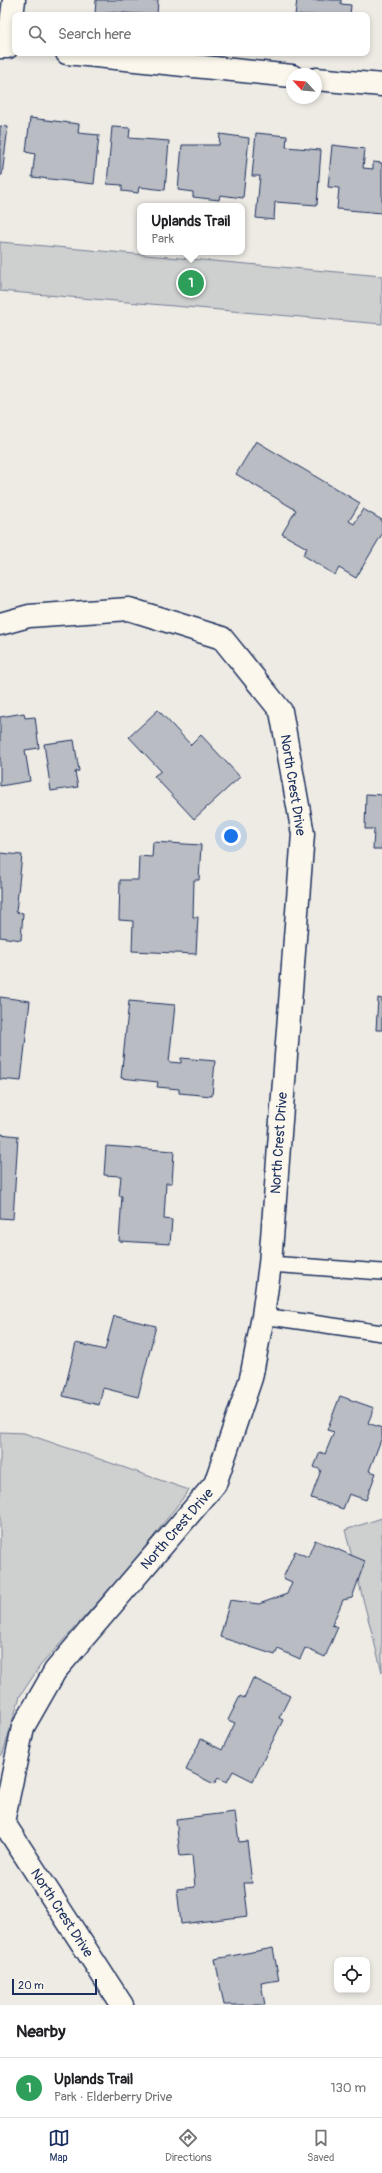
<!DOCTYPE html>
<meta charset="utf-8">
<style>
:root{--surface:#fff;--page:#f6f6f6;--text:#202124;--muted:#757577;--line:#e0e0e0;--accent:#1b2f5e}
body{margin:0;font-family:Pangolin,sans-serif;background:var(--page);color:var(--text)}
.controls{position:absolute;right:12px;bottom:12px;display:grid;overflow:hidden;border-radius:8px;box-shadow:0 2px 6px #0003}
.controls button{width:36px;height:36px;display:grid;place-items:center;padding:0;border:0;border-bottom:1px solid var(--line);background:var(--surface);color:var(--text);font:20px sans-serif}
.compass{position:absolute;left:286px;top:68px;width:36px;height:36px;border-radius:50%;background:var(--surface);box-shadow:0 2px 6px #0003;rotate:296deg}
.scale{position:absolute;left:12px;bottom:10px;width:85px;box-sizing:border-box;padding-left:4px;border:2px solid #1b2f5e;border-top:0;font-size:11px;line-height:14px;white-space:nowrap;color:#1b2f5e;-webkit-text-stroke:3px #fbf7ec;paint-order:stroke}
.you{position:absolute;left:231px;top:836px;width:14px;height:14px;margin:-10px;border:3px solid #fff;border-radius:50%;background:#1a73e8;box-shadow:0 0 0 6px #1a73e833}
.badge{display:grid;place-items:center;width:26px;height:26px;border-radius:50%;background:var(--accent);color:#fff;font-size:13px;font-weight:700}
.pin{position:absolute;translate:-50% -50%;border:2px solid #fff;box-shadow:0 1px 4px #0006}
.popup{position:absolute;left:137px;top:203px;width:108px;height:52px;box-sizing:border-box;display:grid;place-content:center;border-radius:8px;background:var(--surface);filter:drop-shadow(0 1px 3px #0005);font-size:13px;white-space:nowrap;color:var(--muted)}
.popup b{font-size:15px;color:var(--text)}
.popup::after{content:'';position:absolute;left:50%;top:100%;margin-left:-8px;border:8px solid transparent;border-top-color:var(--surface)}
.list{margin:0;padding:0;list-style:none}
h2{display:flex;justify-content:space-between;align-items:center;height:52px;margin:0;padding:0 16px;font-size:17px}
h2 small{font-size:13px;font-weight:400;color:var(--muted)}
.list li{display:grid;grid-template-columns:26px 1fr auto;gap:12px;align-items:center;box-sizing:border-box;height:60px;padding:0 16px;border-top:1px solid var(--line)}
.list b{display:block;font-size:15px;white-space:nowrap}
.list p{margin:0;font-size:13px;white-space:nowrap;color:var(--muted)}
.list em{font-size:13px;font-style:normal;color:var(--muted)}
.icon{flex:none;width:22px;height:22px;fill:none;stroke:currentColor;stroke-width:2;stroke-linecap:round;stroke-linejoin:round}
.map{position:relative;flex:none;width:382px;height:2005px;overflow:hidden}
.search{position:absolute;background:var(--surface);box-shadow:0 2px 6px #0003;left:12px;right:12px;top:12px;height:44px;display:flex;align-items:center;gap:10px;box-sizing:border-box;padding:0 14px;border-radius:8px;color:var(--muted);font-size:15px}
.sheet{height:112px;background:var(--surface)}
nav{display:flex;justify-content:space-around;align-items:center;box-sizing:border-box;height:56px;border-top:1px solid var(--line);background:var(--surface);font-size:11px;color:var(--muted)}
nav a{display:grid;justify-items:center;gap:2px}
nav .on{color:var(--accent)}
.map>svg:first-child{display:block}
</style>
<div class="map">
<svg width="382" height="2005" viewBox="0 0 382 2005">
<rect width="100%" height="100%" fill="#eeebe4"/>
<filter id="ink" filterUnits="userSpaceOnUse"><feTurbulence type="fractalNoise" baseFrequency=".025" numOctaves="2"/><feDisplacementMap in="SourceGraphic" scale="8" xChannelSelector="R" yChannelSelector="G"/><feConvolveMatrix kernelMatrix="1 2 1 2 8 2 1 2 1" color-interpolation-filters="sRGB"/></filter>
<g filter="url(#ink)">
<!-- green -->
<path fill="#cecfcf" stroke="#747f96" d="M0,242l382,34v48l-382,-33z
M0,1432l24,1 165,57 -55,72 -94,104 -20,30 -17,57 -3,4z
M382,1518v154l-37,-142z"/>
<!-- building -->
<path fill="#b9bcc3" stroke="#1b2f5e" d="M96,0h62l-1,15 -50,-3v3l-12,-1z
M297,0h44v4l10,1 -1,10h-55z
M30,118l49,6 -1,9 21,2 -5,49 -62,-7 3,-23 -9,-2z
M0,126l8,1 -6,48h-2z
M112,127l18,1 -1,10 40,3 -4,49 -26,-3 -1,6 -16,-2v-6l-15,-1z
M256,133l31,3 -1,11 35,3 -4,55 -42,-3 -1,18 -18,-2 4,-42h-8z
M220,134l29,4 -6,60 -23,-3 -1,5 -26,-3v-5l-15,-2 4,-45h37z
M332,145l33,4 -2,19 10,1v-7l9,1v50l-45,-4 2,-21 -11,-1z
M256,441l104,62 -11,18 5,3 9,-15 19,11v14l-26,44 -17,-10 -4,7 -32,-20 4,-7 -25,-14 14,-24 -60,-36z
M158,710l33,35 10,-10 39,42 -46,42 -40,-43 7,-5 -32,-34z
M24,713l1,5 10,-1 4,31 -14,2 5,31 -30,5v-69z
M74,740l5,31 -4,1 3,15 -27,4 -7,-47z
M366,794l16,1v54h-9l1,-20h-9z
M153,842l48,3 -2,35h-5l-1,37h5l-2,37 -64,-3 1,-30 -14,-1 1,-40h18l1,-24 13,1z
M0,853l22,2 -6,57 7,1 -2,27 -21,-3z
M0,997l30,4 -9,80 -21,-2z
M378,998l4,1v31h-6z
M129,1001l46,4 -6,57 12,1v-5l34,3 -3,35 -33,-3v-4l-22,-2 1,-5 -37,-4z
M0,1134l18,2 -5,83 -13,-1z
M106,1146l68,5 -2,32h-6l-2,36 8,1 -2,24 -51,-3 3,-45h-3l2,-20 -17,-1z
M114,1316l42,10 -18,71 -35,-9 -4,17 -36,-9 13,-53 29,7z
M340,1396l34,12 -6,15 14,5v9l-13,34 7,2 -10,27 -17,-6 -6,15 -32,-11 10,-28 -7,-3 6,-15 5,2 9,-22 -7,-2z
M315,1540l50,21 -13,37 -9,2 -11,25 6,2 -13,30 -20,-9 -5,11 -22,-10 -3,6 -55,-18 10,-37 29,4 28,-10 5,-12 -9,-4 12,-27 13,6z
M253,1678l37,18 -11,22 4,2 -30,61 -20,-10 -6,11 -9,-4 -4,6 -28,-14 15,-31 21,11 13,-27 -7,-3 12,-24 4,2z
M235,1812l4,30 8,-1 5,42h-8l4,33 -67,8 -4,-35 18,-2 -3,-32 -12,1 -4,-37z
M273,1948l6,32 -18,3 4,22h-41l-9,-46z"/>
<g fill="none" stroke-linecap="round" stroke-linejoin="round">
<defs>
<path id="lane" d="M270,1264l112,8
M263,1316l119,17"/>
<path id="street" d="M67,53l225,23
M316,79l66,6
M0,624l29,-8 100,-7 93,29 59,73 22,123 -33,430 -7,52 -12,62 -36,106 -160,187 -32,56 -20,95
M0,1817l122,188"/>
<path id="secondary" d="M0,47h8l6,-47"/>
</defs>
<!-- lane casing -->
<use href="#lane" stroke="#1b2f5e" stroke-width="18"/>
<!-- street casing -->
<use href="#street" stroke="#1b2f5e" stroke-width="25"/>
<!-- secondary casing -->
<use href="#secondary" stroke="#1b2f5e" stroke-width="25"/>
<!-- lane -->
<use href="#lane" stroke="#fbf7ec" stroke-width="15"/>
<!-- street -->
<use href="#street" stroke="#fbf7ec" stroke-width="22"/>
<!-- secondary -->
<use href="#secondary" stroke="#fbf7ec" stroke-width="22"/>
</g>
</g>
<g text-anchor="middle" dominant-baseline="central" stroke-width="3.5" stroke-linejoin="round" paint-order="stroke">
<!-- street labels -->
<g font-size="14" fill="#1b2f5e" stroke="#fbf7ec">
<text transform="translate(293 785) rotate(81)">North Crest Drive</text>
<text transform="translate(279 1143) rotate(-86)">North Crest Drive</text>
<text transform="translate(177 1529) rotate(-49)">North Crest Drive</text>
<text transform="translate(62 1913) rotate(57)">North Crest Drive</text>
</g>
</g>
</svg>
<div class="controls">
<button><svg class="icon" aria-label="locate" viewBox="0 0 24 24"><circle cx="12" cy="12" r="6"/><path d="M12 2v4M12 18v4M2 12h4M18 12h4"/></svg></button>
</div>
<svg class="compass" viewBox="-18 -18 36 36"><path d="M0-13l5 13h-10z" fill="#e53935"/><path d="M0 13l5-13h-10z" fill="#757577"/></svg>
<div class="scale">20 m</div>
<div class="you"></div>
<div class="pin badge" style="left:191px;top:283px;background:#2e9e5b">1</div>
<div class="popup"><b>Uplands Trail</b>Park</div>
<div class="search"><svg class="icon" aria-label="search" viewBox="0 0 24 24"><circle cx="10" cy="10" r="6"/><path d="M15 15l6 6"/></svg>Search here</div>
</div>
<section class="sheet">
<h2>Nearby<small></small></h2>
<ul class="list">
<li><span class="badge" style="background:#2e9e5b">1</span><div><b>Uplands Trail</b><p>Park · Elderberry Drive</p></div><em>130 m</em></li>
</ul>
</section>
<nav>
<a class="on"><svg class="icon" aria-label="map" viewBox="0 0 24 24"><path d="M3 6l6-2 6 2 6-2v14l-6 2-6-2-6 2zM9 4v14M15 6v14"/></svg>Map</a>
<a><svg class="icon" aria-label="directions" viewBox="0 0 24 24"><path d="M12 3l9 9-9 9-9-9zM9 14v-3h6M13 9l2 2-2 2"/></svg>Directions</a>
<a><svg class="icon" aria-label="saved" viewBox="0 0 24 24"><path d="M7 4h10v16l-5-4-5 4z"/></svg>Saved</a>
</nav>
